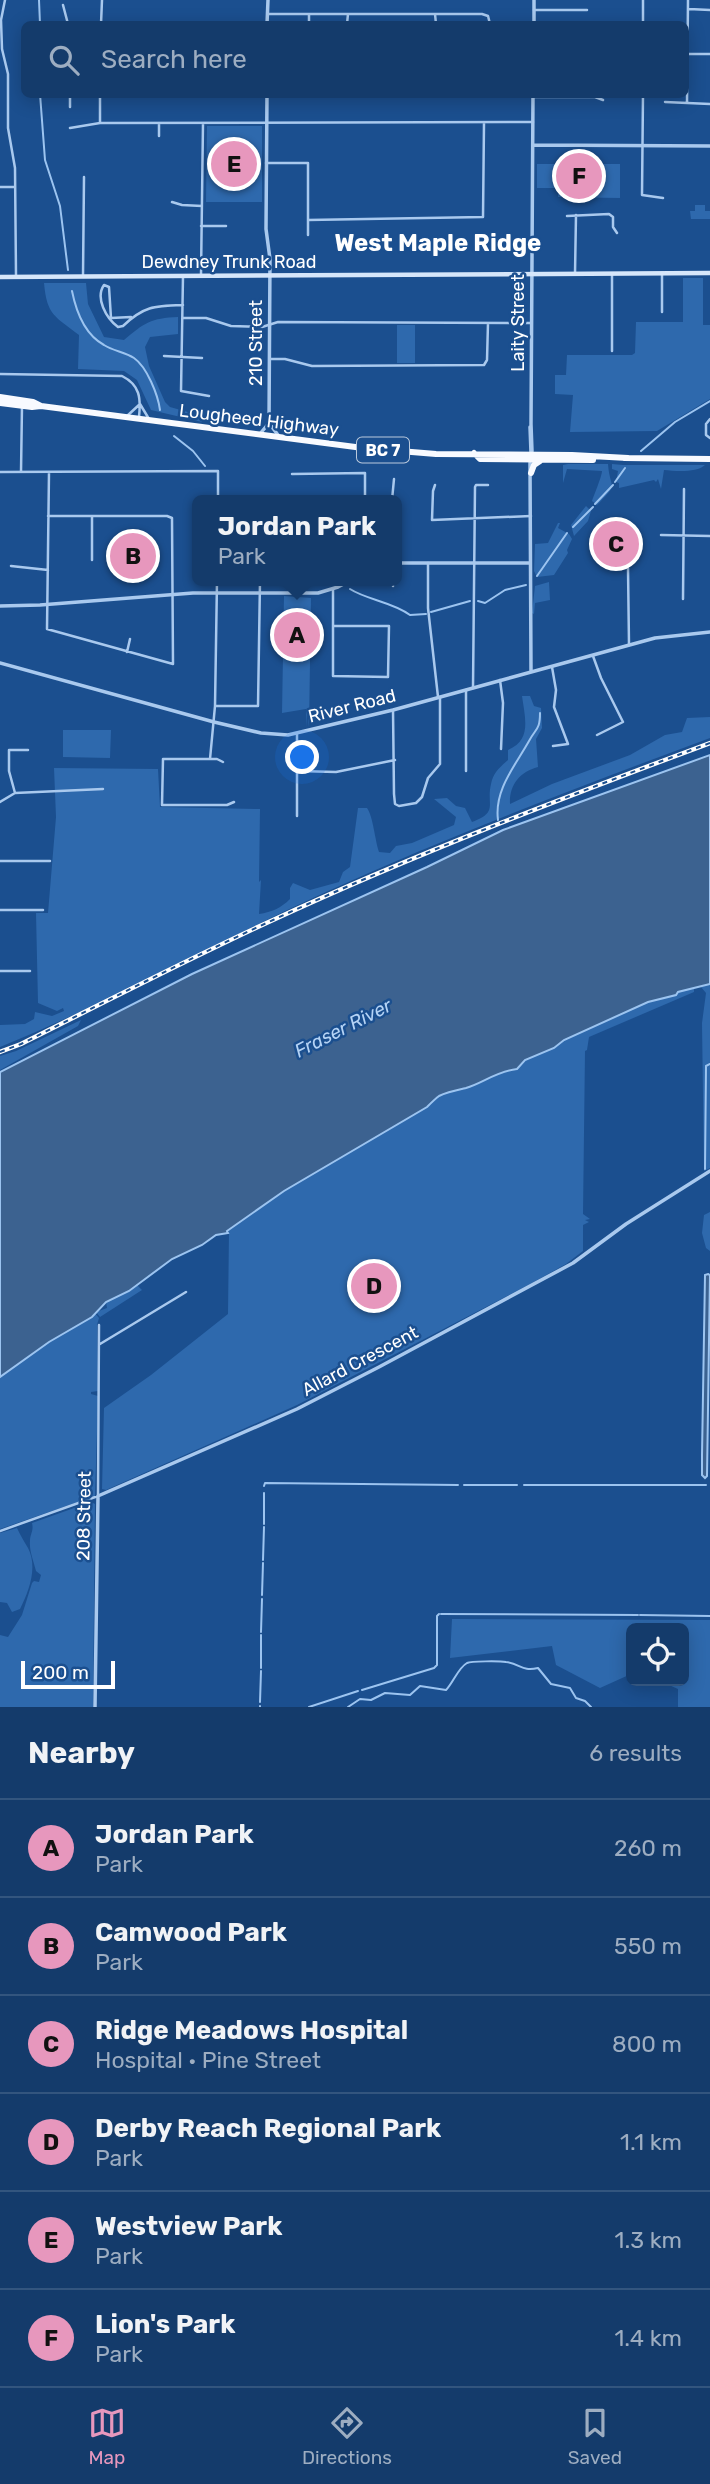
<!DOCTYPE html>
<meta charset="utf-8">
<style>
:root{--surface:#143b6b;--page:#214673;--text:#f1f3f6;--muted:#9dadc1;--line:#33557e;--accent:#e797bd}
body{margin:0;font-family:Rubik,sans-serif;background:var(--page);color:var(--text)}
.controls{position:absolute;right:21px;bottom:21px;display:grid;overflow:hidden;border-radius:10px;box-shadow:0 4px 18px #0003}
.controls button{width:63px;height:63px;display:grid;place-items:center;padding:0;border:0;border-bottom:2px solid var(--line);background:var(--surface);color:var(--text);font:35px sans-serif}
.scale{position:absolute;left:21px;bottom:18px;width:94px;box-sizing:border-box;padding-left:7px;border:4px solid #fff;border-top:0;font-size:19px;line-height:24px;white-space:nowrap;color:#fff;-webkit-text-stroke:5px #1b4f8f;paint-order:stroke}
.you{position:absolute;left:303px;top:758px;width:24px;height:24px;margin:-18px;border:5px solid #fff;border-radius:50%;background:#1a73e8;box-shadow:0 0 0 10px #1a73e833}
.badge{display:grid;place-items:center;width:46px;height:46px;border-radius:50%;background:var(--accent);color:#111;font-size:23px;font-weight:700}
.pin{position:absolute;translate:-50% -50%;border:4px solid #fff;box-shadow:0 2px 7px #0006}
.popup{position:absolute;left:192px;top:495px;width:210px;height:91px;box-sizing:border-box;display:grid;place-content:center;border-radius:10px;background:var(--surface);filter:drop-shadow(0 2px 5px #0005);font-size:23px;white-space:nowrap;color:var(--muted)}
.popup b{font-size:26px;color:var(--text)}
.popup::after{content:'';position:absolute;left:50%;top:100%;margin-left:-14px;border:14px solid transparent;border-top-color:var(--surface)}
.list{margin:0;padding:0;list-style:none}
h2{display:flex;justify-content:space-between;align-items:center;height:91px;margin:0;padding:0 28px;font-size:30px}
h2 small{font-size:23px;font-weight:400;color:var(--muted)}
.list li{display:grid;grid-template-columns:46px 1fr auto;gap:21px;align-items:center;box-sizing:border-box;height:98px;padding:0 28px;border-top:2px solid var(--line)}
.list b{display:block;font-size:26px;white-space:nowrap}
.list p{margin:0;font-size:23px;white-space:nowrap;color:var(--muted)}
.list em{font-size:23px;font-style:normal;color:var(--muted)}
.icon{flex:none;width:38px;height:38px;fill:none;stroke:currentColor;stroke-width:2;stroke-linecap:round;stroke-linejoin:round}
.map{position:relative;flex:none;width:710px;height:1707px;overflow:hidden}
.search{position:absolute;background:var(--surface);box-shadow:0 4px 18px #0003;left:21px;right:21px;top:21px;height:77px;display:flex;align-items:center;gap:18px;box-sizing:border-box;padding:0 24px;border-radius:10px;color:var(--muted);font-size:26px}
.sheet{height:679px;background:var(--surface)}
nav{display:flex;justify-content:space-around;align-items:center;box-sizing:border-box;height:98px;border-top:2px solid var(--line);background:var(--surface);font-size:19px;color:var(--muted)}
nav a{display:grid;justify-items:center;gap:4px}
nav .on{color:var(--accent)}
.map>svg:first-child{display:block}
</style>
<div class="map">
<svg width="710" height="1707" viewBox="0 0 710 1707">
<rect width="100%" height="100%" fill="#1b4f8f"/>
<!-- green -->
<path fill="#2e69ad" d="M207,126h55v76h-56z
M537,164h83v34l-62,-1v-9h-21z
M695,205h10v6h5v8h-19l-1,-8h5z
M683,278h20v47h7v74l-53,32 -87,1 3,-37 -18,-1v-19h11l1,-20h65l3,-2 1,-31h47z
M44,283h42l2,21 16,33 20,3c20,-17 27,-22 54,-23v17l-28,3 -5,10 4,19 16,36 5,5 32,9v6l-51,-12 -14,-30 -13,-9 -46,-2 1,-34c-24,-19 -32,-19 -35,-52z
M397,325h18v38h-18z
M568,464h40c2,27 12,17 -11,41l-5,-4c2,-6 10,-25 10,-30l-35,-2 -4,14v-18z
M612,464l11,1h82c-8,8 -30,6 -41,5l-3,19 -3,-10 -2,3 -2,-2 -35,8v-5l-3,-1 2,-11 -6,-2z
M586,506l5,5 -3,10 -14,15 -3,-11z
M558,523h2l-2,5 11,6 3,5 -5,11 1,3 -14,22 -17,2 -3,-6 1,-27 13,-1z
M115,537h36l-1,37h-36z
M549,582l1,18 -15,3 -1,11 -2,-1 3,-27z
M284,596l27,2 -2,129 -2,-18 -1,19v-19l-24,4z
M522,696h8l4,10 7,2 1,20 -6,11 2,28c-19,5 -29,19 -28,37l42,-20 78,-29 35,-20 17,-3 5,-14 23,-1v21c-129,48 -259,97 -384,154 -110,50 -215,110 -326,155v-22l25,-1 9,-5 1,-7 17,4 12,-5 -1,-3 -6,3 -19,-8 -2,-90h12l8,-96 -2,-49 104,1 2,38 100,2 -1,73 2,-2 -2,34c13,-2 22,-6 31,-15v-11l3,-5 17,7 29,-8 4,-10 7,-5 8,-59h9c6,8 8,32 12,44l11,1 6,-7 16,-3 42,-18 2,-8 -22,-18 13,-1 9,8 9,2 7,14c27,-10 14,-17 19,-38 2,-11 9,-17 17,-24v-10c24,-10 17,-32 14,-54z
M63,730h48l-1,28 -47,-1z
M710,984v184l-6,3 -2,-148 4,-30 -5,-6z
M688,989h6v3l-105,45 -2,13 -2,1 -2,163 7,5 -5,1 4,2 -6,3v26l-17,13 -36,20 -233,121 -191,85 -4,-1 2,-81 47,-33 77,-61 1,-83h-2l27,-23 182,-111 124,-60 110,-44z
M81,1020l-3,6 -78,44v-14l16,-5z
M710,1212v39l-4,-3 -4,-15 2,-18z
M137,1285l5,5 -42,27 -4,-5 11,-4 -1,-6z
M94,1312l5,6 -2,7 1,66 -7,1v2l7,2v4l-3,96 -95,33v-156z
M91,1502l4,2 -2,203h-93v-72l8,2 14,-22 10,-32 2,-2 5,1 2,-7 -5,-4c-2,-9 -7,-20 -6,-30 0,-7 4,-10 2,-18z
M17,1528c3,7 7,13 11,20 10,19 1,43 -8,61l-8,3 -5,-9 -7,-1v-69z
M452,1619l258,1v87h-32v-18l-18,-8h24v-53h-53v46l-31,14 -44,-23 -4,-19 -102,12z"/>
<!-- water -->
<path fill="#3c6290" stroke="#9cc4f0" stroke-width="2" d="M710,755v229l-32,8 -2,3 -28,7 -84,38 -10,8 -29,12 -8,9c-20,2 -34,14 -51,19 -9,2 -19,4 -27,8 -4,3 -8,7 -12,11l-143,84 -57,40 1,2 -12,2 -14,10 -30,14 -43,32 -23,11 -14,15 -43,25 -49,35v-305l192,-98 235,-107 76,-37z
M708,1274l2,1 -3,201 -2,2 -3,-3v-20l3,-180z"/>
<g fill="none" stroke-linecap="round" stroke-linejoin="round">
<!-- stream -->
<path stroke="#9cc4f0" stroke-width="2" d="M39,0l1,24
M40,94l5,66 15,46 8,64
M72,291c4,20 12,43 32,54 9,6 21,7 30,13 13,9 24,37 26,52
M174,436l19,15 12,15
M641,451l34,-29 35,-21
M615,482l10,-14
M595,504l18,-19
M573,527l20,-20
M537,576l30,-43
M350,589c17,11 43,13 60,26l16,-1
M478,601l7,2 20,-13 21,-5
M431,612l39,-11
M498,820c-4,-30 17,-54 31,-79 7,-13 11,-11 11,-28
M705,1169l1,-103 4,-2
M464,1485h53
M524,1485h182
M264,1486l1,-3 193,2
M264,1524v-31
M263,1560l1,-33
M262,1595l1,-32
M441,1614l197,1
M640,1615l70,1
M261,1632l1,-33
M261,1668v-33
M362,1690l72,-22 3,-3v-49l2,-2
M260,1702l1,-31
M260,1707v-1
M309,1707l49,-16
M348,1707l12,-8 11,1 14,-7 25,2 10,-9 26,4c7,-7 12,-22 21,-27 4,-2 33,-2 39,-1 15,2 16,10 32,6l13,16 19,4 6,10 9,3 6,6"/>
<!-- minor -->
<path stroke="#a9c9ee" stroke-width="2.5" d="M5,0l-4,20 1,29 6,25v54l7,40 1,107
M643,0v24
M63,5l5,19
M689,9l21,1
M534,10h53
M268,14h214l6,2 2,8
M435,14l1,10
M101,24l1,-24
M309,24v-10
M347,24l1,-10
M687,54h23
M70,94v13
M643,94l-1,101 21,3
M533,97h62l8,3
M665,102l45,2
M687,103l1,-103
M100,123v-29
M159,123v13
M70,128l30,-5 433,-1
M266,163h42v72
M0,187h15
M172,202l10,3 20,1
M567,216l42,-2 4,3v10l4,6
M308,220l175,-3 1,-94
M201,226h25
M662,273v39
M575,274l1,-59
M83,276l1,-99
M183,276l-2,115 28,5
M201,276l2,-153
M111,318l-2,-31 -5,-2c-9,13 2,33 14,42l5,-1c21,-20 31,-20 60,-21
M111,318l20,-1
M183,318h23l25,8 31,1 16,-5 253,1
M612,351v-77
M164,356l38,2
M270,359h15l27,7 172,-1 3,-5 1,-37
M0,374l122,2c18,9 19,22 17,41
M140,404l9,15
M127,416l13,-12
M710,419l-4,5v11l4,3
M0,472l218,-1v29
M21,472l1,-66
M292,474l73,-1v24
M435,485l-2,6 -1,29 99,-4
M218,497l174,-1
M392,500l2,-21
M48,516h119l5,2 1,146 -126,-35 2,-157
M661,535l49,1
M92,560v-44
M428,563v45l10,89
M11,566l37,4
M628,568l1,77
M392,581l1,5
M333,589v87l55,1 1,-51h-55
M683,599l1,-110
M127,652l3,-13
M593,656l8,22 22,44 -26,13
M552,667l4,23 -2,17 14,37 -15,2
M500,680l3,23 -2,46
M473,688l2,-201 1,-2h12
M215,706h43l2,-125
M393,710l1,84 1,10 4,2 17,-3 6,-6 6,-19 12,-14v-67
M297,734v82
M210,759l5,-53 2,-125
M223,762l-6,-3h-54l-1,46h65l7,-3
M298,771l38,1 59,-12
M466,771v-81
M15,793l-6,-22v-21h19
M0,802l15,-9 88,-4
M0,861h50
M0,910h43
M0,971h30
M100,1344l86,-52
M0,1531l98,-35 1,-171"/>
<!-- tertiary -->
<path stroke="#a9c9ee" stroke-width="3.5" d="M267,24l1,-24
M534,24v-24
M267,94l-1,135 4,30 -1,164 9,12
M534,145l176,1
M530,427l1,26
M259,435l10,-12
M397,563h133
M0,606l40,-1 153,-12h125l20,-6 11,-6
M0,663l214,59 47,11 27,2 105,-25 262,-72 55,-6
M531,671l-1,-208 2,-12 -1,-27 2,-330
M95,1707l3,-211 199,-87 82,-42 194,-104 53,-39 84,-53"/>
<!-- secondary -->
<path stroke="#d6e6fa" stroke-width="4.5" d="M0,277l710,-4"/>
<!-- trunk -->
<path stroke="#f8faff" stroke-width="6" d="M0,397l33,5 8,4
M0,403l32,4 9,-1 322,42 73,6 136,1 56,3
M474,453l6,6 113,1
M624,458l86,1
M531,473l3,-8 6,-4"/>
<defs>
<path id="rail" d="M0,1052l21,-8c84,-42 167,-85 252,-124 142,-66 290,-122 437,-177"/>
</defs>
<!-- rail casing -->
<use href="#rail" stroke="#fff" stroke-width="4.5"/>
<!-- rail -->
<use href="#rail" stroke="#1b4f8f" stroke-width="2" stroke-dasharray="5" stroke-linecap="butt"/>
</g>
<g text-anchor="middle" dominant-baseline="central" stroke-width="5" stroke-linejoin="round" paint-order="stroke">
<!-- shield labels -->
<rect fill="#1b4f8f" stroke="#bbcadd" stroke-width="2" x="357" y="437.5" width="52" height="25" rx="5"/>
<g font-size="16" font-weight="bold" fill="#fff">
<text x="383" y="450">BC 7</text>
</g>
<!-- street labels -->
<g font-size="18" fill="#fff" stroke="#1b4f8f">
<text x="229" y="262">Dewdney Trunk Road</text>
<text transform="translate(518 323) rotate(-90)">Laity Street</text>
<text transform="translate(256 343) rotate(-90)">210 Street</text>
<text transform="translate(259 420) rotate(7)">Lougheed Highway</text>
<text transform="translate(352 706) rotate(-14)">River Road</text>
<text transform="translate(360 1361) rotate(-28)">Allard Crescent</text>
<text transform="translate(84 1516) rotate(-89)">208 Street</text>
</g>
<!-- water labels -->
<g font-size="19" font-style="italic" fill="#b5d3f5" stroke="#1b4f8f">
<text transform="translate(343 1028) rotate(-27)">Fraser River</text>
</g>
<!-- district labels -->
<g font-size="24" font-weight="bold" fill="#fff" stroke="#1b4f8f">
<text x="438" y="243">West Maple Ridge</text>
</g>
</g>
</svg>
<div class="controls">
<button><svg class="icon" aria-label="locate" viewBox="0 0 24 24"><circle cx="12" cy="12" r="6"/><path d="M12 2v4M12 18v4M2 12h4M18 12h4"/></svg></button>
</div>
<div class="scale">200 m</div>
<div class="you"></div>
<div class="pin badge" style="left:297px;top:635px">A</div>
<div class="popup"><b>Jordan Park</b>Park</div>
<div class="pin badge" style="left:133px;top:556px">B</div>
<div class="pin badge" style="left:616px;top:544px">C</div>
<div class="pin badge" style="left:374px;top:1286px">D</div>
<div class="pin badge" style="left:234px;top:164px">E</div>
<div class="pin badge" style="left:579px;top:176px">F</div>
<div class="search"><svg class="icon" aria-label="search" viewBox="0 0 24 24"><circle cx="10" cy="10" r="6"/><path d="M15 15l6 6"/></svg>Search here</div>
</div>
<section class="sheet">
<h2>Nearby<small>6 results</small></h2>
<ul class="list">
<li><span class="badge">A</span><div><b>Jordan Park</b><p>Park</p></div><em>260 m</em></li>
<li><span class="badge">B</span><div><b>Camwood Park</b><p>Park</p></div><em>550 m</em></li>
<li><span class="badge">C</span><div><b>Ridge Meadows Hospital</b><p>Hospital · Pine Street</p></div><em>800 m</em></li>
<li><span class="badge">D</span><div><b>Derby Reach Regional Park</b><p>Park</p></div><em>1.1 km</em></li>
<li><span class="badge">E</span><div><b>Westview Park</b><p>Park</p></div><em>1.3 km</em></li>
<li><span class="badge">F</span><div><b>Lion's Park</b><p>Park</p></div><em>1.4 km</em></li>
</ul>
</section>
<nav>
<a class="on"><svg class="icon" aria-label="map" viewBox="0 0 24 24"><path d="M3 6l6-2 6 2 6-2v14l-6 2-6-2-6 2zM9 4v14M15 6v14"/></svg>Map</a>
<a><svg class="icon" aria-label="directions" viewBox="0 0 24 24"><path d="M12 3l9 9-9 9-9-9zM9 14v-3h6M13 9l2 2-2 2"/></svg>Directions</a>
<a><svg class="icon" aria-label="saved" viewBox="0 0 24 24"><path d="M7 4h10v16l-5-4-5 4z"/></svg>Saved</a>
</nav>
